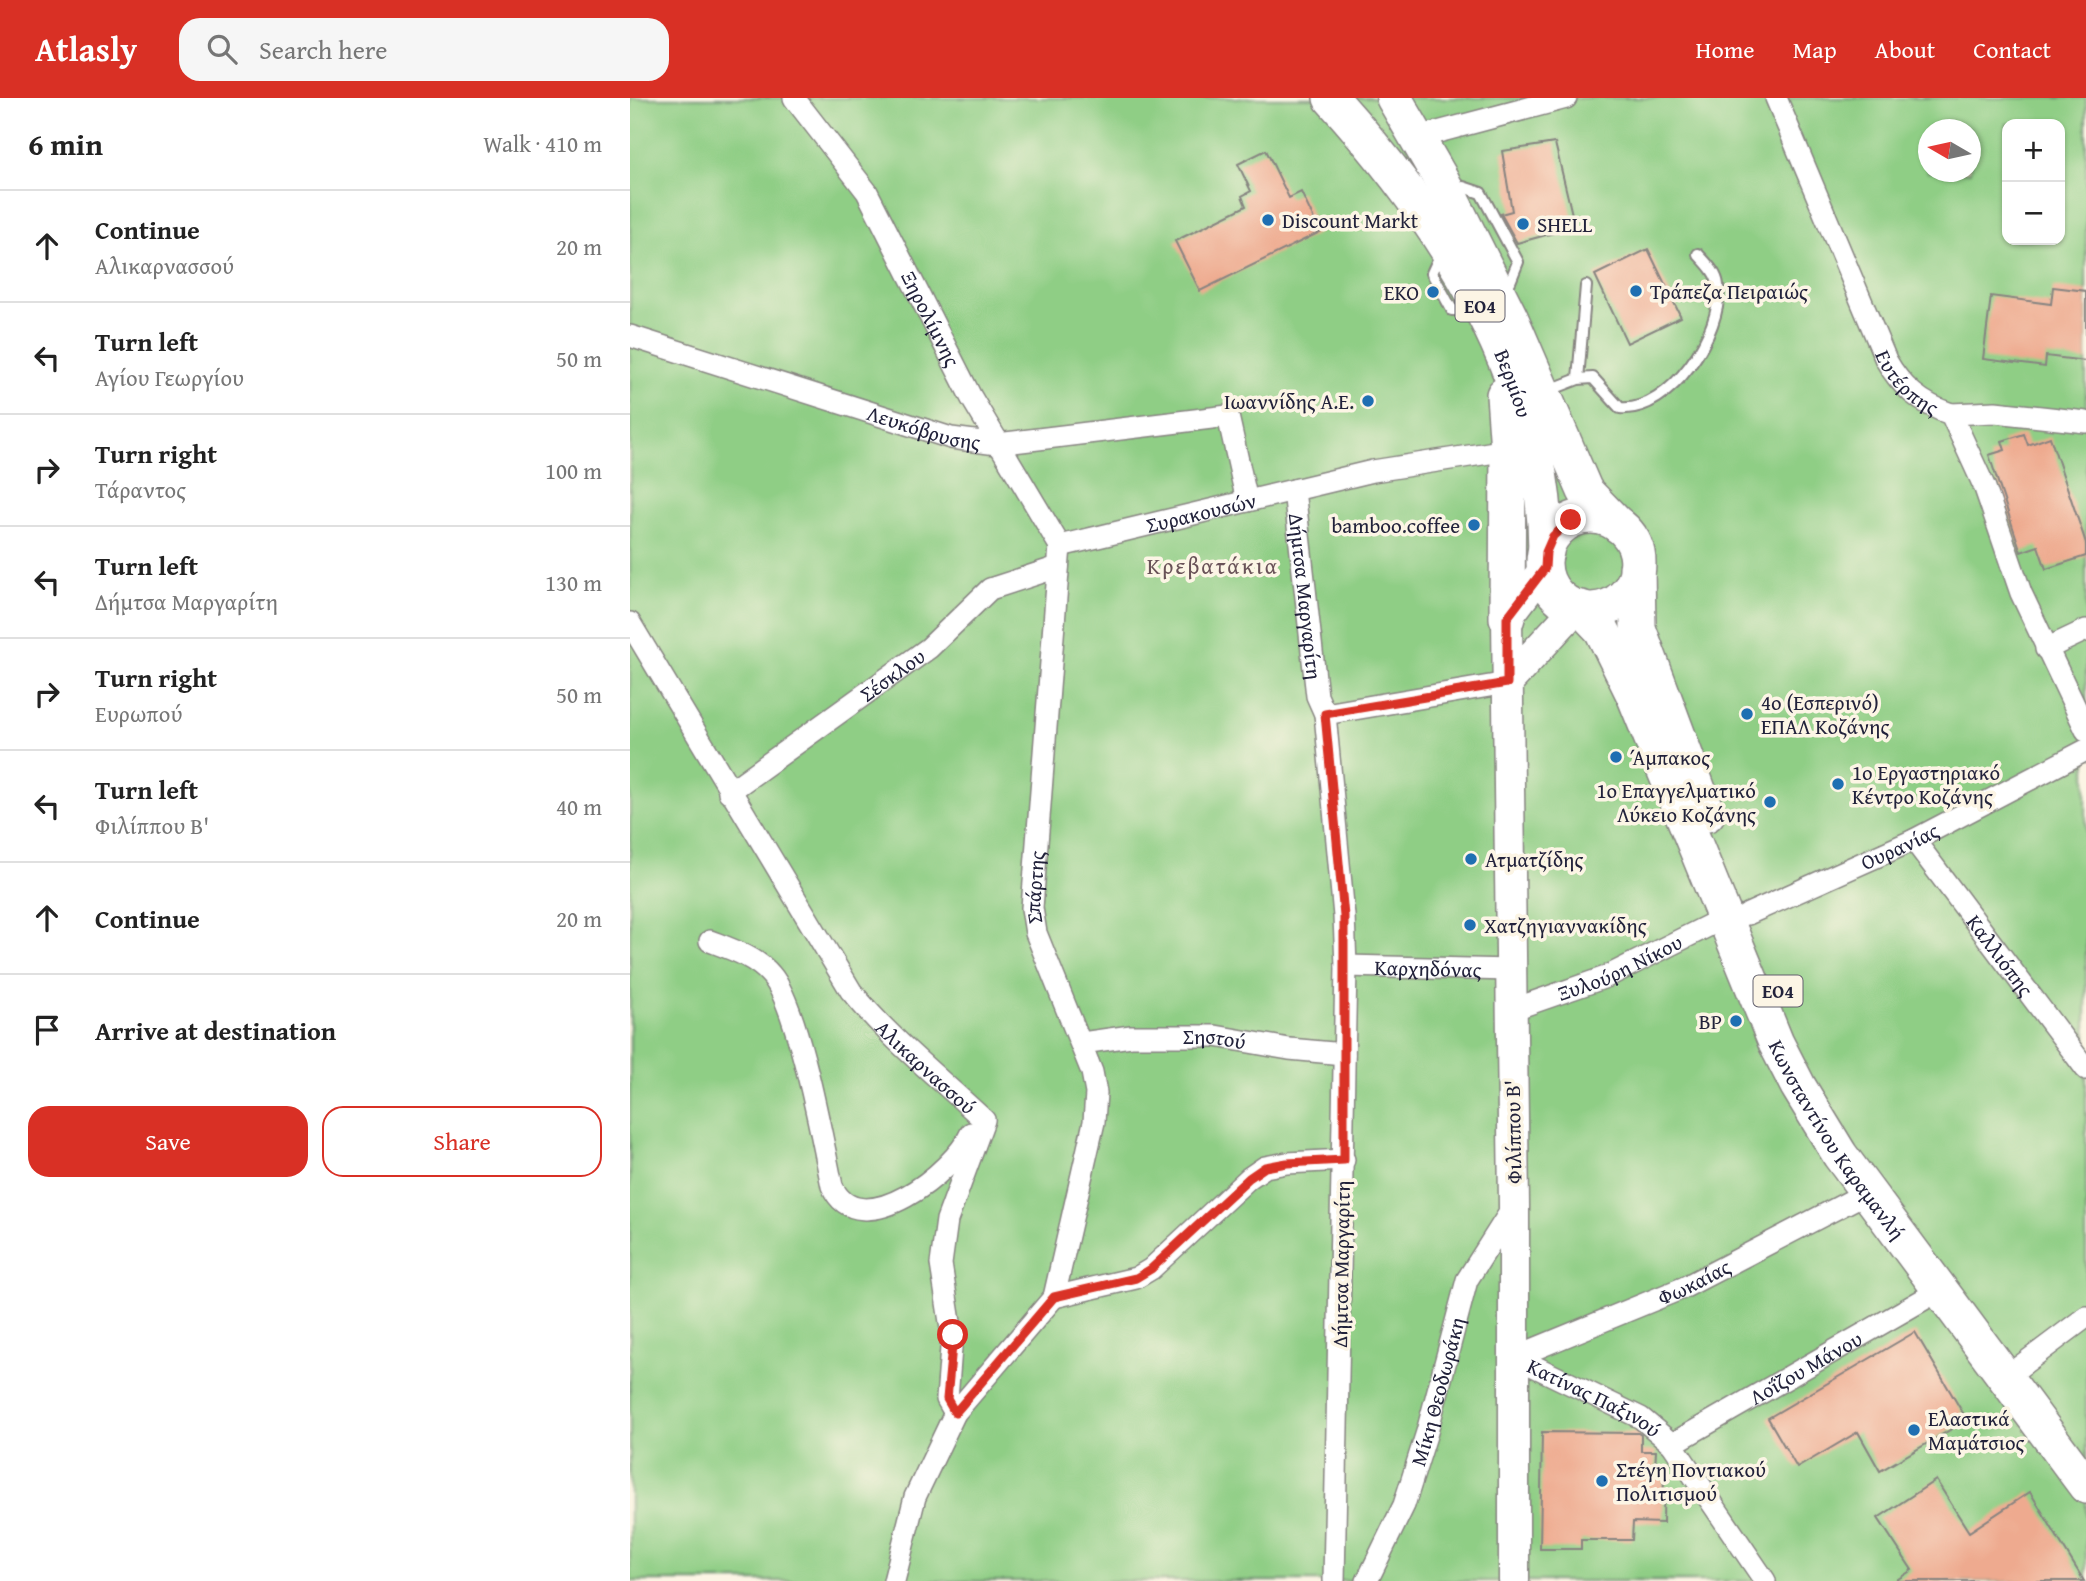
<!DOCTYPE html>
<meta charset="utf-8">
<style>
:root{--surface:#fff;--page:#f6f6f6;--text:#222;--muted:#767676;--line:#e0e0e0;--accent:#d93025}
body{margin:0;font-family:"Gentium Book Plus",serif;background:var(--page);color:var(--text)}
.controls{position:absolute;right:21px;top:21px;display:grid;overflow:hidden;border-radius:14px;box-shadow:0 2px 5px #0004}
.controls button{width:63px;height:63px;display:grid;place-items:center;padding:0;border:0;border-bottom:2px solid var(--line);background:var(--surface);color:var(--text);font:35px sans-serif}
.compass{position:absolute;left:1288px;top:21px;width:63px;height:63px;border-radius:50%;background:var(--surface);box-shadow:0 2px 5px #0004;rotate:279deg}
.stop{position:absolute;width:21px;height:21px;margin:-16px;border:5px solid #d93025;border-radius:50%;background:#fff}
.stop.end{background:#d93025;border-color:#fff;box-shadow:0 2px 7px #0008}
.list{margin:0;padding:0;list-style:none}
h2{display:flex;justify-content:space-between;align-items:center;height:91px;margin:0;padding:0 28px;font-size:30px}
h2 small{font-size:23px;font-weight:400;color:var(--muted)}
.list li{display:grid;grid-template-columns:46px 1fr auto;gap:21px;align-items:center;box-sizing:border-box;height:112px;padding:0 28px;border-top:2px solid var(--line)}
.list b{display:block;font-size:26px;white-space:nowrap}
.list p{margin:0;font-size:23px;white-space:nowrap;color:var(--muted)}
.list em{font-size:23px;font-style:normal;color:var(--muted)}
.actions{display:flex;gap:14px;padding:21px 28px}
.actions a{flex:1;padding:16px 0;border:2px solid var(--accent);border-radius:21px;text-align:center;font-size:24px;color:var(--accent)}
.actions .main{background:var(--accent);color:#fff}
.icon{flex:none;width:38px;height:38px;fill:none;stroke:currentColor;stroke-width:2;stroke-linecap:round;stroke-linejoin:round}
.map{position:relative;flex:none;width:1456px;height:1483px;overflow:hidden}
header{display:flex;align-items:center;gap:42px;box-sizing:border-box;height:98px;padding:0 35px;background:var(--accent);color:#fff}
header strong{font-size:33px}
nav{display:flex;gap:38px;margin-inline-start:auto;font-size:24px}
.search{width:490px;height:63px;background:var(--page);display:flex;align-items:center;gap:18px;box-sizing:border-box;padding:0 24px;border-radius:21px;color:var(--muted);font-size:26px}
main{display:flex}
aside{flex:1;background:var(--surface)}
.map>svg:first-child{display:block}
</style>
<header>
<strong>Atlasly</strong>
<div class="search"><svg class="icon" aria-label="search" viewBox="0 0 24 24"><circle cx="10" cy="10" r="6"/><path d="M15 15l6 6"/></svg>Search here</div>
<nav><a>Home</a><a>Map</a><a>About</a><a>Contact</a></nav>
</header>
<main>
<aside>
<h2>6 min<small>Walk · 410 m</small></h2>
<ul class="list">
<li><svg class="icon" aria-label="ahead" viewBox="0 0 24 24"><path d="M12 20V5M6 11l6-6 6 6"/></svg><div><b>Continue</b><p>Αλικαρνασσού</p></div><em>20 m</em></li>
<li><svg class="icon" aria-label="left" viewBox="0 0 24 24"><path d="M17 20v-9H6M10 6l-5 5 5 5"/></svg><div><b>Turn left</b><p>Αγίου Γεωργίου</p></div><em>50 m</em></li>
<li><svg class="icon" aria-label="right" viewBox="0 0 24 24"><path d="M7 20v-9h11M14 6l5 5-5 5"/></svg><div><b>Turn right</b><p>Τάραντος</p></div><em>100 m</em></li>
<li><svg class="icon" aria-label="left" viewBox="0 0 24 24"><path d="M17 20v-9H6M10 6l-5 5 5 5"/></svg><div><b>Turn left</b><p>Δήμτσα Μαργαρίτη</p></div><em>130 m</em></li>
<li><svg class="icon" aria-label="right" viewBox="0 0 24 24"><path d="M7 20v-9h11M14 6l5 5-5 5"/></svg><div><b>Turn right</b><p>Ευρωπού</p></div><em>50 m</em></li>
<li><svg class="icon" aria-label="left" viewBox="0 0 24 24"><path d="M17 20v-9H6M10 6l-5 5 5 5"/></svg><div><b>Turn left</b><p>Φιλίππου Β'</p></div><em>40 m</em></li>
<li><svg class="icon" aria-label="ahead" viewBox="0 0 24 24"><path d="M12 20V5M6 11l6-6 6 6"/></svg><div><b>Continue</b></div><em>20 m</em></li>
<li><svg class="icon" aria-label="arrive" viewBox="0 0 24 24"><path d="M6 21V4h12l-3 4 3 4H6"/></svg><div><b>Arrive at destination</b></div></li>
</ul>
<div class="actions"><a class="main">Save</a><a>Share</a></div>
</aside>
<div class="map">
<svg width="1456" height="1483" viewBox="0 0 1456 1483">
<rect width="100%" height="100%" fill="#fcf5e5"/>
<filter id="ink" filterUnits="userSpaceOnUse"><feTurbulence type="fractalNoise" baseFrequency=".0143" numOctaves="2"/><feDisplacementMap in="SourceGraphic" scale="14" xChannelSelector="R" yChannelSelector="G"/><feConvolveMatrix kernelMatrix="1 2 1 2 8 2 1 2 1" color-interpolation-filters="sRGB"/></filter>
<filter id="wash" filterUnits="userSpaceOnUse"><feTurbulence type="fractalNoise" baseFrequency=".00686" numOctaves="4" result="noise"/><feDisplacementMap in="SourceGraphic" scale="28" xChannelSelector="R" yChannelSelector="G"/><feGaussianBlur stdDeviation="1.57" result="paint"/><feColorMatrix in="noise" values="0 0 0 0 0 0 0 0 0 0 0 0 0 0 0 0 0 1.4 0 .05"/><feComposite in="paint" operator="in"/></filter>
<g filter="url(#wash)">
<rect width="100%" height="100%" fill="#ece6c7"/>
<!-- green -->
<path fill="#8fce85" stroke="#587860" stroke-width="2" fill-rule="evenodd" d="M0,0h1456v1483h-1456zM1377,26h53v116h-53zM1298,32h42v42h-42z"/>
<g id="blocks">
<!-- building -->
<path fill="#eeaa8f" d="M925,45l20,84 -58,16 -16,-29 11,-3 -10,-60z
M636,52l23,48 12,-6 19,40 -120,59 -25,-50 71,-35 -4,-10 9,-5 -13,-27z
M1018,151l33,68 -54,26 -32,-68z
M1423,189l33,4v70l-40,-5 -1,11 -62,-8 8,-63 60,8z
M1394,336l4,11 22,-8 36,106v13l-40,13 -8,-23 -17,6 -32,-97 16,-5 -3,-9z
M1285,1234l52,88 -87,51 -22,-39 -61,36 -29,-50z
M912,1334l96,1 3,2v16h15l-1,19h9l-1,53 -30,-1 -1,18h-51v9h-41z
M1306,1382l33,52 61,-40 54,89h-189l17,-11 -34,-52z"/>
</g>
</g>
<g filter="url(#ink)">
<use href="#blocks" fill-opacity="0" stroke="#878481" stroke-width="2"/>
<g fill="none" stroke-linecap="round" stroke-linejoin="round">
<defs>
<path id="lane" d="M833,89l18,6 37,69 -8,20
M807,164l-5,11 20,37 23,1
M948,281l8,-93
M917,293l31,-12 15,-1 27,30c50,5 104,-77 98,-123 -1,-12 -12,-22 -20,-31"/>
<g id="street">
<path id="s1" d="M164,0l73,94 104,205 89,149"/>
<path id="s2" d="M1146,0l110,262c15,27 35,44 65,54l34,74 36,105 65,137"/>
<path d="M789,39l147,-39"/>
<path id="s3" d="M0,238l321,102 46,6 231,-28 19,85"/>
<path d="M1321,316l44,-2 91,10"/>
<path id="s4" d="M664,392l23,206 8,18 19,202 2,50 -12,615"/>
<path id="s5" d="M430,448l313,-75 135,-21"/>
<path id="s6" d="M0,525l221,368c39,48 88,87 133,129l-37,100 -6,44 11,71 -5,64 8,14"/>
<path d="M1416,551l40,-19"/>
<path d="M695,616l182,-31"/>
<path id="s7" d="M99,694l200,-144 61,-59 68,-22"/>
<path id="s8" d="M1284,742l172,229"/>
<path id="s9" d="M1118,816l166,-74 172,-90"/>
<path d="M80,843c21,8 46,16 61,34 27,30 52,168 61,211 27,61 123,-15 139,-53"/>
<path id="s10" d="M716,868l165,4"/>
<path id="s11" d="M881,912l95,-33 118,-59"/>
<path id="s12" d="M452,945l49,-7h84l74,13 55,5"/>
<path d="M424,1199l82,-19 15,-9 98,-91 16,-11 22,-4 57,-3"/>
<path id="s13" d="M885,1259l168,-69 185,-96"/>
<path id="s14" d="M885,1259l126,61 31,26 93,137"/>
<path d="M1376,1279l80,-60"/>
<path id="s15" d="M1042,1346l268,-154"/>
<path id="s16" d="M264,1483l21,-84 40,-84 99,-116 40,-175 2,-29 -4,-21 -56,-139 -4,-25 28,-362"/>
<path id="s17" d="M737,1483l37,-76 23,-73 40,-152 47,-74"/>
</g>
<path id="secondary" d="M877,585l70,-76
M884,1483v-375l-7,-588 38,-50"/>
<g id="primary">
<path id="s18" d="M701,0c112,124 215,281 215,454"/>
<path d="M764,0l48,83 68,136 75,174 33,34"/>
<path d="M874,297l4,55 -1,168"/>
<circle cx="961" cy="465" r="47"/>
<path d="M1007,470l1,60 69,186"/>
<path id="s19" d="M951,510l21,22 32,65 142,348 22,43 42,69 246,331"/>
</g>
</defs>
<!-- lane casing -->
<use href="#lane" stroke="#878481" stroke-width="14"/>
<!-- street casing -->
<use href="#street" stroke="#878481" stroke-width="24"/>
<!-- secondary casing -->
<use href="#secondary" stroke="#878481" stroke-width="33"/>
<!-- primary casing -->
<use href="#primary" stroke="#878481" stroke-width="38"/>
<!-- lane -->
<use href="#lane" stroke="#fff" stroke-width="10"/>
<!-- street -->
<use href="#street" stroke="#fff" stroke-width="21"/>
<!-- secondary -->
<use href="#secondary" stroke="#fff" stroke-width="30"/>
<!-- primary -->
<use href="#primary" stroke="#fff" stroke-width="35"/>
</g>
</g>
<g fill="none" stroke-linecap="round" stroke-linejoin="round" filter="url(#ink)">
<!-- route -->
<path stroke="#d93025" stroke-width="9" d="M323,1237l-6,64 8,14 99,-116 82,-19 15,-9 98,-91 16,-11 22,-4 57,-3v-244l-19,-202 182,-31v-65l38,-50 1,-16 7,-16 18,-16"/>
</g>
<!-- markers -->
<g fill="#1f6fb2" stroke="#fcf5e5" stroke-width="2.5">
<circle cx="638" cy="122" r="7"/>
<circle cx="893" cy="126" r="7"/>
<circle cx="1006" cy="193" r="7"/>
<circle cx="803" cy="194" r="7"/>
<circle cx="738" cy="303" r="7"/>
<circle cx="844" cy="427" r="7"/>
<circle cx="1117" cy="616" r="7"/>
<circle cx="986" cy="659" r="7"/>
<circle cx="1208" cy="686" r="7"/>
<circle cx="1140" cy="704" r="7"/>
<circle cx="841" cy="761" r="7"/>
<circle cx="840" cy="827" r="7"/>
<circle cx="1106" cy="923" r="7"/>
<circle cx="1284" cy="1332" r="7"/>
<circle cx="972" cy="1383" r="7"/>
</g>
<g text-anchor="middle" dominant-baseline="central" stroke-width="7" stroke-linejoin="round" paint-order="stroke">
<!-- shield labels -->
<g fill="#fcf5e5" stroke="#63616e" stroke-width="2">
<rect x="825.5" y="192.5" width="49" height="31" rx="5"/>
<rect x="1123.5" y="877.5" width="49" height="31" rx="5"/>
</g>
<g font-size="19" font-weight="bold" fill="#22223b">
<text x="850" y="208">ΕΟ4</text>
<text x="1148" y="893">ΕΟ4</text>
</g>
<!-- poi labels -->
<g font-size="21" fill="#22223b" stroke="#fcf5e5" text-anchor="start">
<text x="652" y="122">Discount Markt</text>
<text x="907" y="126">SHELL</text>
<text x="1020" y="193">Τράπεζα Πειραιώς</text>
<text x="789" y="194" text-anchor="end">EKO</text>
<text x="724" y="303" text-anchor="end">Ιωαννίδης Α.Ε.</text>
<text x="830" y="427" text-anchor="end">bamboo.coffee</text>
<text x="1131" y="604">4ο (Εσπερινό)<tspan x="1131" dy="24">ΕΠΑΛ Κοζάνης</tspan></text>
<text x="1000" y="659">Άμπακος</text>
<text x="1222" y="674">1ο Εργαστηριακό<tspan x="1222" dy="24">Κέντρο Κοζάνης</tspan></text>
<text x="1126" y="692" text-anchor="end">1ο Επαγγελματικό<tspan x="1126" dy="24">Λύκειο Κοζάνης</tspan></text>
<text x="855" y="761">Ατματζίδης</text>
<text x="854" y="827">Χατζηγιαννακίδης</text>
<text x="1092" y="923" text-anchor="end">BP</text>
<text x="1298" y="1320">Ελαστικά<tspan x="1298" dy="24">Μαμάτσιος</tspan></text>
<text x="986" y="1371">Στέγη Ποντιακού<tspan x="986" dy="24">Πολιτισμού</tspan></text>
</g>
<!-- street labels -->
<g font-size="21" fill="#22223b" stroke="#fcf5e5">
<text stroke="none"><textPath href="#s1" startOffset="261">Ξηρολίμνης</textPath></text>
<text stroke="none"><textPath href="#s2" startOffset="315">Ευτέρπης</textPath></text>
<text stroke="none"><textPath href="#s18" startOffset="341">Βερμίου</textPath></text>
<text stroke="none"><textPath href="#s3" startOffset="308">Λευκόβρυσης</textPath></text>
<text stroke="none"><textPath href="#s5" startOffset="145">Συρακουσών</textPath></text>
<text stroke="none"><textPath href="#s4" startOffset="107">Δήμτσα Μαργαρίτη</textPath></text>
<text stroke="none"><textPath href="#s7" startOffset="201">Σέσκλου</textPath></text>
<text stroke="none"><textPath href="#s9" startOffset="166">Ουρανίας</textPath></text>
<text stroke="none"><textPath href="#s16" startOffset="758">Σπάρτης</textPath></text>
<text stroke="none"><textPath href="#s8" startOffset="144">Καλλιόπης</textPath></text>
<text stroke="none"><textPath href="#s11" startOffset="117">Ξυλούρη Νίκου</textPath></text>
<text stroke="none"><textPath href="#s10" startOffset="82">Καρχηδόνας</textPath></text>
<text stroke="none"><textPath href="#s12" startOffset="133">Σηστού</textPath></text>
<text stroke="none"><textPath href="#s6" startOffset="536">Αλικαρνασσού</textPath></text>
<text transform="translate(883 1034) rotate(-91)">Φιλίππου Β'</text>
<text stroke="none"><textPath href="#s19" startOffset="593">Κωνσταντίνου Καραμανλή</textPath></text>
<text transform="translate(711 1166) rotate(-89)">Δήμτσα Μαργαρίτη</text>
<text stroke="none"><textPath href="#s13" startOffset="194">Φωκαίας</textPath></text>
<text stroke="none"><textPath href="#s15" startOffset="154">Λοΐζου Μάνου</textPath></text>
<text stroke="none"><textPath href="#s17" startOffset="203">Μίκη Θεοδωράκη</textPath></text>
<text stroke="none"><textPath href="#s14" startOffset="89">Κατίνας Παξινού</textPath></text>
</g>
<!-- neighbourhood labels -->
<g font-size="23" letter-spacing="2" fill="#695258" stroke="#fcf5e5">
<text x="583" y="467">Κρεβατάκια</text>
</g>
</g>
</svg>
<div class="controls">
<button>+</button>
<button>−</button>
</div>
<svg class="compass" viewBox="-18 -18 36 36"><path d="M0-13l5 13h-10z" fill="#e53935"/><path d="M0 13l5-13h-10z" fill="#767676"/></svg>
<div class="stop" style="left:323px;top:1237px"></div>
<div class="stop end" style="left:941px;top:422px"></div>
</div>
</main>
